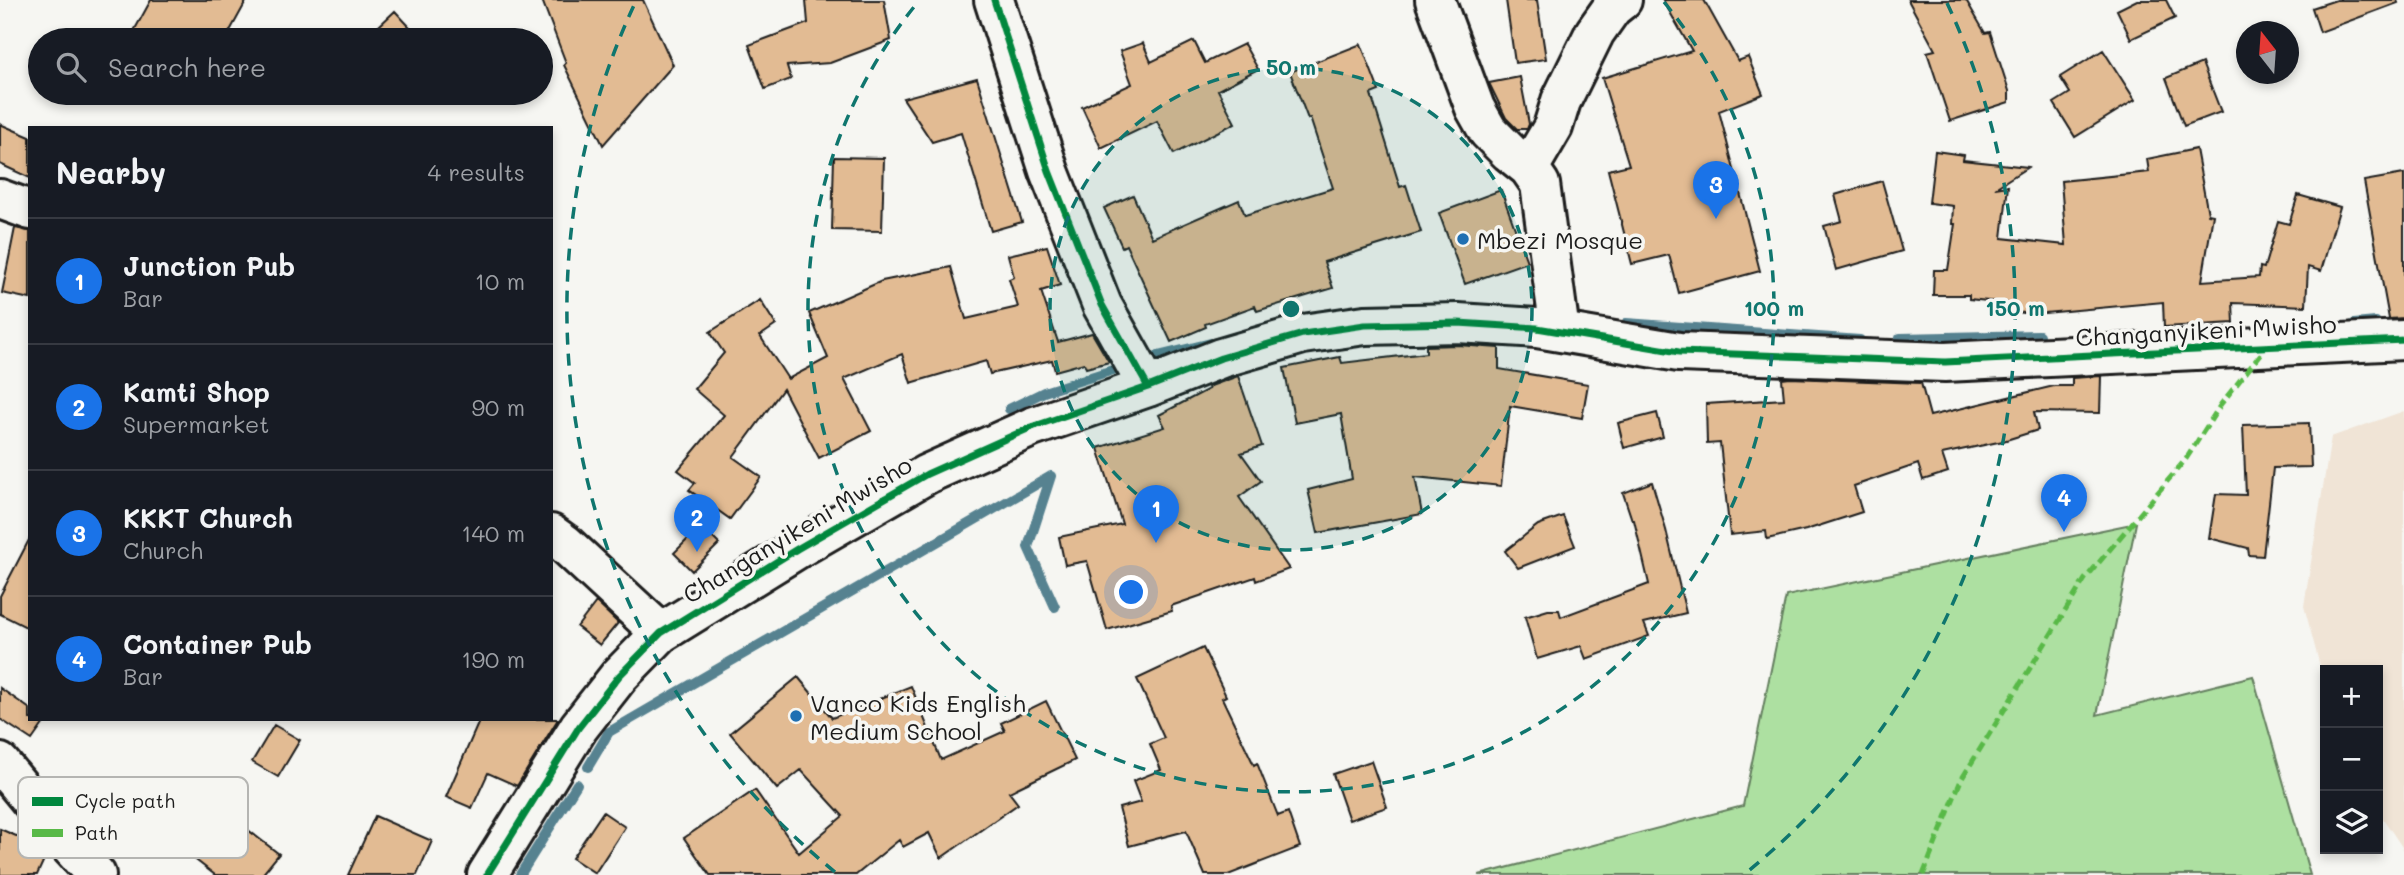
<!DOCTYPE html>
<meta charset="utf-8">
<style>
:root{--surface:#171b24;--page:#242831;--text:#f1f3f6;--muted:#9ea1a6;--line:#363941;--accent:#1a73e8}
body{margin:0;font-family:Mali,sans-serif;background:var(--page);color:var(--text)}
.controls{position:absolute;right:21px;bottom:21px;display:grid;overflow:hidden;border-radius:0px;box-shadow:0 4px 10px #0003}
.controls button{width:63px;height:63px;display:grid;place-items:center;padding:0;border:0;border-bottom:2px solid var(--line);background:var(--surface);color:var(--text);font:35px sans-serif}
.compass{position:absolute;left:2236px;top:21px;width:63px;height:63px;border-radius:50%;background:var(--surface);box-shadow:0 4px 10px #0003;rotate:343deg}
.you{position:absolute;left:1132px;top:593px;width:24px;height:24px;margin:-18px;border:5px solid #fff;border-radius:50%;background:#1a73e8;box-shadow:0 0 0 10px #1a73e833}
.badge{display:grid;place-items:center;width:46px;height:46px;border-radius:50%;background:var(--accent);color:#fff;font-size:23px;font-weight:700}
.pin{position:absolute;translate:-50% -58px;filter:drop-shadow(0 2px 4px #0008)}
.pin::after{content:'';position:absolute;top:37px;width:24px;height:21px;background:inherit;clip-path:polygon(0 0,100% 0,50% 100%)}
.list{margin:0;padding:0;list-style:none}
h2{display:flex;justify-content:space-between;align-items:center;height:91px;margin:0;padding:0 28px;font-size:30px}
h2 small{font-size:23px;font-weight:400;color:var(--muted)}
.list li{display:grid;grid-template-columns:46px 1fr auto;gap:21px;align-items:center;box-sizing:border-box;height:126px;padding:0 28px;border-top:2px solid var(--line)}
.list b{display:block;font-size:26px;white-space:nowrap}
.list p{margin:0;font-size:23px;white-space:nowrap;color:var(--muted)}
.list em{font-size:23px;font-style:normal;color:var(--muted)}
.icon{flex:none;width:38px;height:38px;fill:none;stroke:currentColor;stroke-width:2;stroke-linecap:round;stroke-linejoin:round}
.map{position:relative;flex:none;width:2404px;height:875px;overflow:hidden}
.search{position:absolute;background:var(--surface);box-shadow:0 4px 10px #0003;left:28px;top:28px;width:525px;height:77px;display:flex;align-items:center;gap:18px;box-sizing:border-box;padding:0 24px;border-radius:38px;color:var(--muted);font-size:26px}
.panel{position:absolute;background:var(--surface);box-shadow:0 4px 10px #0003;left:28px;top:126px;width:525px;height:595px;border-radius:0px}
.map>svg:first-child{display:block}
</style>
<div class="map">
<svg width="2404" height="875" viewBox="0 0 2404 875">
<rect width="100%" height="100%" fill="#f6f6f2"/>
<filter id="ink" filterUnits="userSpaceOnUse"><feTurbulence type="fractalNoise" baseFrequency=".0143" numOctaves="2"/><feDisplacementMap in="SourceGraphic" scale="14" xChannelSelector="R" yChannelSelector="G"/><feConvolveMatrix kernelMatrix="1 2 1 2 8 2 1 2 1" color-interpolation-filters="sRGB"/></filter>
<g filter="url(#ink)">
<!-- built -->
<path fill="#f0e4d6" d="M2404,411v439l-26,-39v-141h-53v15l-21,-79 27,-169z"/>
<!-- green -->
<path fill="#ade0a1" stroke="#647e5e" stroke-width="2" d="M2136,523l-39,192 156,-39 57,199h-831l264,-69 43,-210z"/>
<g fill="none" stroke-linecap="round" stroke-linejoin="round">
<!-- stream -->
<path stroke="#568290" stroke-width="10" d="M1626,323l234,17
M2354,324l22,-2
M1900,338l139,-3
M1158,356l53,-13
M1009,409l35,-17 75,-24
M1051,476l-23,71 27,60
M588,767l21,-35 442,-256
M520,875l57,-91"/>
</g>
<!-- building -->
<path fill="#e2bb93" stroke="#1c1c1c" stroke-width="2" d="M151,0h96l-22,40h-96z
M542,0h101l30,65 -70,80 -39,-80 2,-2z
M806,0h78l7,40 -61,23 -43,3 4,13 -26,10 -16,-44 59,-22z
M1506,0h31l9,59 -31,4z
M1663,0h41l34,61 10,-4 15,37 -44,17 41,160 -81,22 -10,-38 -37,9 -24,-94 21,-5 -27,-87 90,-27z
M1908,0h58l19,33 5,-1 19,59v11l-59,19 -23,-69 8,-2z
M2137,0h29l9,18 -44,21 -14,-29z
M2336,0h61l1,3 -78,29 -8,-24z
M395,11l27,29h-58z
M1194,41l11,22 39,-19 14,25 -40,21 17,33 -61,31 -17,-33 -56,27 -19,-41 50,-23 -12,-33 23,-8 8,19z
M1361,44l18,47 -8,3 29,93 6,-2 15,47 -97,30 9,26 -76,23 -2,-5 -50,18 1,3 -35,15 -45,-97 -4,2 -18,-39 29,-13 19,43 87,-38 6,15 88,-27 -23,-70 -2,1 -18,-47z
M2103,50l32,50 -60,37 -21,-34 16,-10 -10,-16z
M2202,63l19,49 -37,14 -18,-48z
M1520,77l9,47 -2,5h-10l-11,-11 -17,-35z
M977,78l45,144 -31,9 -30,-98 -29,9 -29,-44z
M0,124l30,13v41l-30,-14z
M2196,149l12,65 5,1 -11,66 57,-4 1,-10 4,1 14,-47 11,3 9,-29 42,12 -19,64 -13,-4 -2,39 -73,-3 1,20 -70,4 -1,-25 -129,12 -28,-3 1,-8 -38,-4v-4h-36l1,-25h14l7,-46h-3l1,-18 -24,-3 6,-52 29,4 -1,5 65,7 -33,21 13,-2 -6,52 64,7 -5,-64 88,-9 -2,-13z
M834,157l50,1 -2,73 -50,-1z
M2404,174v144l-15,1 -25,-138z
M1882,181l20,70 -66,19 -12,-44 18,-5 -7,-26z
M1501,190l26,72 -62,22 -26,-71z
M15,228l15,3v68l-28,-6z
M1047,246l13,39 -19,6 17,51 34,-9 17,29 -23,6 -2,-5 -29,8 -3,-11 -62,14 -4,-13 -75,22 -9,-29 -58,25 27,52 -52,27 -36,-69 -50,68 28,20 -31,42 -41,-29 6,-7 -17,-13 46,-55 -30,-26 30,-36 -14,-21 50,-32 16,25 -16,11 28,43 40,-21 -19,-45 73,-32 69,-14 15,52 52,-12 -9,-28 5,-2 -6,-22z
M1458,345l41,3v21l89,15 -6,34 -72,-12 -9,80 -86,-9 7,37 -104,19 -10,-43 44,-11 -11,-65 -46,9 -11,-55 56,-11 2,6 84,-10v-7z
M1238,376l24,70 -21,7 20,28 -22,16 50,72 -33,12 -1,-4 -84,29 1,5 -65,19 -20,-69 -22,4 -6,-28 63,-13 -24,-76 67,-21 -6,-12 50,-26 -1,-2z
M2101,376l-1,37 -66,-1 4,18 -35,11 -61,13 6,18 -25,8 -5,-16 -64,22 8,26 -56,18 -39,9 -1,-8 -36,4 -10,-92 -13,1 -1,-40 78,-5 -2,-20 8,-1 131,5 9,33 124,-30h18v-8z
M1657,413l6,24 -39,11 -6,-25z
M2309,423l2,44 -38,1 -10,88 -14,-1 -1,-7 -39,-10 7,-44 30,1 -3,-70z
M1652,482l14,48 20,83 -42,10 5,13 -63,23 -5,-13 -44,13 -12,-42 23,-7h11l2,7 88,-33 -15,-64h-2l-9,-27z
M1563,516l12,30 -57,22 -13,-17 33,-26z
M701,526l18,18 -27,27 -18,-18z
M30,538v91l-30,-15v-18z
M596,602l22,21 -18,22 -23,-18z
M1203,648l23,48 -4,2 32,67 3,-2 21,53 10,-4 12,35 -72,28h-23l-19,-44 -57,15 -10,-38 22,-6 -8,-21 28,-11 -11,-26 14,-6 -27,-59z
M798,677l34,41 79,-32 30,74 64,-29 -4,-8 45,-22 29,59 -66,32 9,12 -77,54 -12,-25 -26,14 -4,-7 -43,35h-146l-26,-37 71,-48 44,63 44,-37 -42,-46 -24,19 -47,-56z
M0,688l30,21v10l16,1 -14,20 -32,-21z
M480,719h78l-41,67 -29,-13 -16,35 -26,-11z
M274,725l26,15 -22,37 -26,-15z
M1371,761l16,46 -38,13 -16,-46z
M208,799l71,55 -17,21h-47l-41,-32z
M603,812l22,15 -30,46 -23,-15z
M375,816l57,25 -15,34h-69z
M0,829l42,18 5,6 -10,22h-37z"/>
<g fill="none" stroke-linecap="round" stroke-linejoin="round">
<defs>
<path id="street" d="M994,0l55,171 53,134 46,82
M1435,0l40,108 13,23 21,21 20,16 11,16 20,148
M1529,168l24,-41 8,-26 34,-69 17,-24 10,-8
M0,199l30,11
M551,534l14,10 96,89
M0,763l51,62 45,50
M487,875l92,-148 40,-51 42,-43 136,-84 130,-75 105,-47 116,-40 73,-29 82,-24 62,-9 93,-2 79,5 142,24 266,10 459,-22"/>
</defs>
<!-- street casing -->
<use href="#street" stroke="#1c1c1c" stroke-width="44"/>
<!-- street -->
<use href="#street" stroke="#f6f6f2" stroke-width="38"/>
<!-- quiet -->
<path stroke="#58b947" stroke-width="5" stroke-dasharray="10 5" stroke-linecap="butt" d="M1923,875l38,-95 124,-201 101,-120 35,-55 47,-59"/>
<defs>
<path id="cycleway" d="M994,0l55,171 53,134 46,82
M487,875l92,-148 40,-51 42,-43 136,-84 130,-75 105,-47 116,-40 73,-29 82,-24 62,-9 93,-2 79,5 142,24 266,10 459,-22"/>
</defs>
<!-- cycleway casing -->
<use href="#cycleway" stroke="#f6f6f2" stroke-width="11"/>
<!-- cycleway -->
<use href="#cycleway" stroke="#00873e" stroke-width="7"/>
</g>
</g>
<!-- distance rings -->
<circle cx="1291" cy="309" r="241" fill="#0f766e" fill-opacity=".12"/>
<g fill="none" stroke="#0f766e" stroke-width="3.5" stroke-dasharray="12 9">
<circle cx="1291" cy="309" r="241"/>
<path d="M1664 2A483 483 0 1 1 918 2"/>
<path d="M835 872A724 724 0 0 1 635 3M1947 3A724 724 0 0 1 1747 872"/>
</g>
<!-- markers -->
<g fill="#1f6fb2" stroke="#f6f6f2" stroke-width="2.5">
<circle cx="1463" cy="239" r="7"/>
<circle cx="796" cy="716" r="7"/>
</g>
<g text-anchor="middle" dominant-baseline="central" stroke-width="7" stroke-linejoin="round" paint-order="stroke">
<!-- poi labels -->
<g font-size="24" fill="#1c1c1c" stroke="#f6f6f2" text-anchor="start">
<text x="1477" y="239">Mbezi Mosque</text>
<text x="810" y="702">Vanco Kids English<tspan x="810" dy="28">Medium School</tspan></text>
</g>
<!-- street labels -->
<g font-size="24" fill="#1c1c1c" stroke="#f6f6f2">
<text transform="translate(2206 330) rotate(-3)">Changanyikeni Mwisho</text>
<text transform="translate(797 529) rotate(-31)">Changanyikeni Mwisho</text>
</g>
</g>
<!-- legend -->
<rect x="18" y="777" width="230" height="81" rx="10" fill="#f6f6f2" stroke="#b5b5b2" stroke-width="2"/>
<rect x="32" y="797" width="31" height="9" fill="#00873e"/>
<rect x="32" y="829" width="31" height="8" fill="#58b947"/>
<g font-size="19" fill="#1c1c1c">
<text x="75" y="808">Cycle path</text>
<text x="75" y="840">Path</text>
</g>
<circle cx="1291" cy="309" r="10" fill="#0f766e" stroke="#f6f6f2" stroke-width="3.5"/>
<g font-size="21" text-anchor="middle" font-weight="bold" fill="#0f766e" stroke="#f6f6f2" stroke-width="7" stroke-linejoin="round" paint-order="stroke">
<text x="1291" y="75">50 m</text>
<text x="1774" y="316">100 m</text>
<text x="2015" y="316">150 m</text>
</g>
</svg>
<div class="controls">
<button>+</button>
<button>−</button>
<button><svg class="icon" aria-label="layers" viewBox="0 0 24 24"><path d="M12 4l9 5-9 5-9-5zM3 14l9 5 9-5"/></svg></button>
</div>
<svg class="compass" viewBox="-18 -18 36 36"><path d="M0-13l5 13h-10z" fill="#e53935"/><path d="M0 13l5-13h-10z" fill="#9ea1a6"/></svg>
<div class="you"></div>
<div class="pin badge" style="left:1156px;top:543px">1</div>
<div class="pin badge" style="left:697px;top:552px">2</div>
<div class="pin badge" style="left:1716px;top:219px">3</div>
<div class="pin badge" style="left:2064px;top:532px">4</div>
<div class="search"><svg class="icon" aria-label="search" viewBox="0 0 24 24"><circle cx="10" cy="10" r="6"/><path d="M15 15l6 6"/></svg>Search here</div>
<section class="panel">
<h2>Nearby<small>4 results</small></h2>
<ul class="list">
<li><span class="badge">1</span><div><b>Junction Pub</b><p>Bar</p></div><em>10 m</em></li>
<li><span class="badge">2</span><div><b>Kamti Shop</b><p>Supermarket</p></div><em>90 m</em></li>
<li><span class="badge">3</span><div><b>KKKT Church</b><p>Church</p></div><em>140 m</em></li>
<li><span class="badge">4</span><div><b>Container Pub</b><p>Bar</p></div><em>190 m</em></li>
</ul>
</section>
</div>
